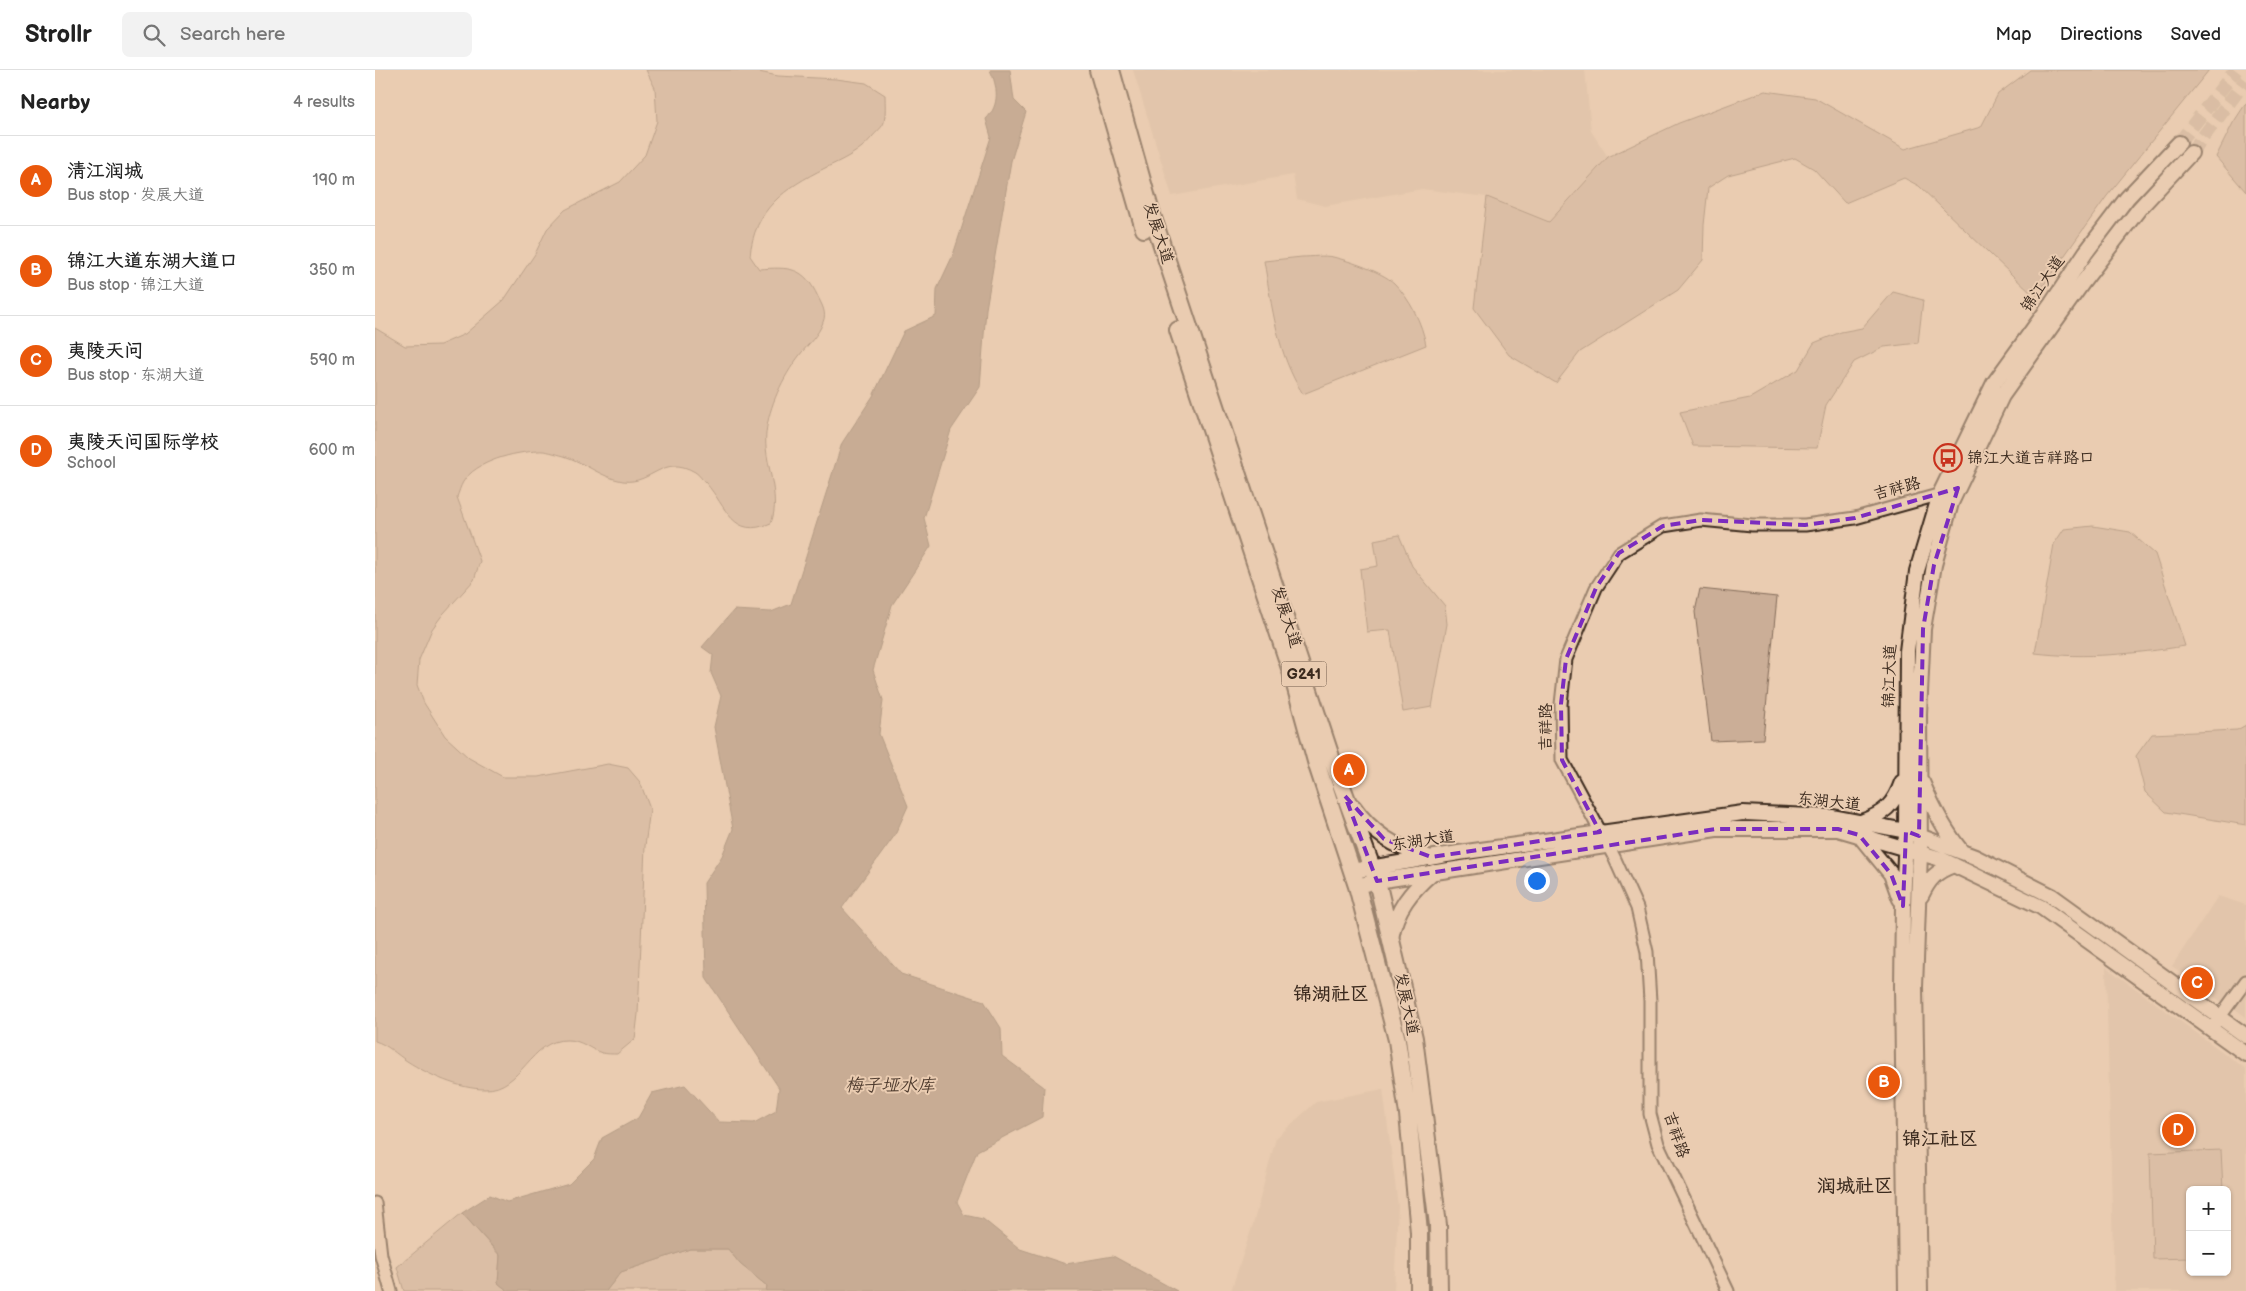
<!DOCTYPE html>
<meta charset="utf-8">
<style>
:root{--surface:#fff;--page:#f2f2f2;--text:#222;--muted:#767676;--line:#e0e0e0;--accent:#ea580c}
body{margin:0;font-family:"Balsamiq Sans","LXGW WenKai TC",sans-serif;background:var(--page);color:var(--text)}
.controls{position:absolute;right:15px;bottom:15px;display:grid;overflow:hidden;border-radius:8px;box-shadow:0 1px 4px #0004}
.controls button{width:45px;height:45px;display:grid;place-items:center;padding:0;border:0;border-bottom:1px solid var(--line);background:var(--surface);color:var(--text);font:25px sans-serif}
.you{position:absolute;left:1161px;top:810px;width:18px;height:18px;margin:-12px;border:4px solid #fff;border-radius:50%;background:#1a73e8;box-shadow:0 0 0 8px #1a73e833}
.badge{display:grid;place-items:center;width:32px;height:32px;border-radius:50%;background:var(--accent);color:#fff;font-size:16px;font-weight:700}
.pin{position:absolute;translate:-50% -50%;border:2px solid #fff;box-shadow:0 1px 5px #0006}
.list{margin:0;padding:0;list-style:none}
h2{display:flex;justify-content:space-between;align-items:center;height:65px;margin:0;padding:0 20px;font-size:21px}
h2 small{font-size:16px;font-weight:400;color:var(--muted)}
.list li{display:grid;grid-template-columns:32px 1fr auto;gap:15px;align-items:center;box-sizing:border-box;height:90px;padding:0 20px;border-top:1px solid var(--line)}
.list b{display:block;font-size:19px;white-space:nowrap}
.list p{margin:0;font-size:16px;white-space:nowrap;color:var(--muted)}
.list em{font-size:16px;font-style:normal;color:var(--muted)}
.icon{flex:none;width:28px;height:28px;fill:none;stroke:currentColor;stroke-width:2;stroke-linecap:round;stroke-linejoin:round}
.map{position:relative;flex:none;width:1871px;height:1221px;overflow:hidden}
header{display:flex;align-items:center;gap:30px;box-sizing:border-box;height:70px;padding:0 25px;background:var(--surface);border-bottom:1px solid var(--line)}
header strong{font-size:24px}
nav{display:flex;gap:28px;margin-inline-start:auto;font-size:18px}
.search{width:350px;height:45px;background:var(--page);display:flex;align-items:center;gap:12px;box-sizing:border-box;padding:0 18px;border-radius:8px;color:var(--muted);font-size:19px}
main{display:flex}
aside{flex:1;background:var(--surface)}
.map>svg:first-child{display:block}
</style>
<header>
<strong>Strollr</strong>
<div class="search"><svg class="icon" aria-label="search" viewBox="0 0 24 24"><circle cx="10" cy="10" r="6"/><path d="M15 15l6 6"/></svg>Search here</div>
<nav><a>Map</a><a>Directions</a><a>Saved</a></nav>
</header>
<main>
<aside>
<h2>Nearby<small>4 results</small></h2>
<ul class="list">
<li><span class="badge">A</span><div><b>清江润城</b><p>Bus stop · 发展大道</p></div><em>190 m</em></li>
<li><span class="badge">B</span><div><b>锦江大道东湖大道口</b><p>Bus stop · 锦江大道</p></div><em>350 m</em></li>
<li><span class="badge">C</span><div><b>夷陵天问</b><p>Bus stop · 东湖大道</p></div><em>590 m</em></li>
<li><span class="badge">D</span><div><b>夷陵天问国际学校</b><p>School</p></div><em>600 m</em></li>
</ul>
</aside>
<div class="map">
<svg width="1871" height="1221" viewBox="0 0 1871 1221">
<rect width="100%" height="100%" fill="#eaccb1"/>
<filter id="ink" filterUnits="userSpaceOnUse"><feTurbulence type="fractalNoise" baseFrequency=".02" numOctaves="2"/><feDisplacementMap in="SourceGraphic" scale="10" xChannelSelector="R" yChannelSelector="G"/><feConvolveMatrix kernelMatrix="1 2 1 2 8 2 1 2 1" color-interpolation-filters="sRGB"/></filter>
<g filter="url(#ink)">
<!-- built -->
<path fill="#dabda4" fill-rule="evenodd" d="M758,0h452l6,61 17,26 -59,65 -62,-25 -65,-8 -97,17 -28,-7 -4,-24 -121,21z
M1843,826l28,9v66l-23,32 -51,-37z
M1731,897l140,102v222h-132zM1815,1120h37v82h-37z
M1871,917v30l-15,-11z
M1008,1019l15,117 -4,85h-163l23,-70 22,-83 40,-36z"/>
<!-- green -->
<path fill="#cbae97" stroke="#836c5a" d="M271,0h103l29,6 58,3 30,4 19,12c0,8 1,19 -1,27 -1,5 -8,10 -12,15 -12,15 -30,23 -47,31 -40,20 -71,41 -75,88l9,13c30,-2 45,-3 59,28 4,8 9,16 5,25 -4,13 -16,23 -24,34 -16,21 -30,50 -33,77 -3,30 16,61 5,90 -39,17 -44,-16 -65,-40 -4,-3 -7,-9 -11,-11 -32,-19 -43,13 -72,9 -21,-3 -39,-19 -59,-25 -8,-2 -19,-6 -26,-5 -24,1 -62,10 -75,31 -3,5 -4,10 -6,15l23,64 -6,19 -31,34 -11,15 -13,31 -2,25 7,18 21,33 24,22 34,19h35l70,-13 20,4 12,14 10,27 -5,37 -7,168 -3,25 -18,15c-5,0 -10,0 -15,-1 -13,-4 -20,-13 -35,-13 -37,-1 -45,50 -82,49 -26,0 -56,-14 -78,-28 -11,-7 -19,-16 -32,-20v-713l30,18 35,-1 25,-11 39,-34 31,-46 12,-25 18,-19 55,-28 25,-27 12,-34 -2,-33z
M1655,0h179l-102,126 -72,101 -116,-111 -15,-8 -59,25 -31,-34 -19,-11 -67,17 -20,13 -4,37 -1,35 -25,30 -98,62 -24,31 -47,-28 -35,-47 13,-111 62,25 59,-65 71,-34 86,-32 50,7 90,51 76,-22 17,-33z
M1871,33v89l-30,-35 17,-34z
M927,187c10,0 21,-2 31,0 17,4 49,15 61,26 16,16 28,40 32,62l-123,49c-26,-40 -31,-88 -39,-133z
M1518,222l30,8 -5,43 -34,4 -30,15 -28,43 -9,43 -124,-2 -13,-34 70,-14 48,-28 16,-27 27,-11 21,-4z
M1718,456l37,6 25,22 30,92c-51,8 -99,13 -150,7l19,-109 10,-15z
M1024,465l13,31 33,40 2,18 -15,83 -29,5 -13,-82 -23,2 -7,-63 18,-3 -4,-26z
M1325,519l77,8 -14,142 -52,2 -16,-129z
M1871,655v100l-80,-13 -21,-20 -9,-36 16,-22 85,-4z
M1846,1080l2,40h-33v68l-37,1 -3,-106z
M87,1143l38,43 -2,27 10,8h-104l-7,-24z
M315,1179h38l12,15 27,22 -1,5h-160l15,-19z"/>
<!-- water -->
<path fill="#9f8672" stroke="#776150" d="M615,0h20l4,30 12,12 -15,49 -25,148 -6,78 -29,43 -27,88 7,28 -39,59 -19,65 10,30 -4,34 29,72 -13,29 -53,73 59,66 83,27 17,27 1,28 42,31 -2,30 -65,34 -20,51 7,13 19,4 37,30 46,15 47,-8 64,35h-411l1,-5 -27,-22 -12,-15h-38l-69,23 -15,19h-98l-10,-8 2,-28 -38,-42 28,-18 17,7 62,-18 25,-25 8,-21 36,-20 14,-25 33,-8 34,37 35,1 22,-12 3,-23 -73,-110 -2,-95 18,-27 11,-27 -19,-102 7,-31 -10,-23 2,-18 -11,-8 32,-37 37,2 20,-8 51,-161 31,-47 31,-65 32,-15 1,-27 16,-34 38,-118 -5,-18c14,-14 12,-32 4,-49z"/>
<g fill="none" stroke-linecap="round" stroke-linejoin="round">
<!-- major-tunnel -->
<path stroke="#c7ac94" stroke-width="14" stroke-dasharray="14 7" stroke-linecap="butt" d="M1804,73l57,-73
M1816,83l55,-73"/>
<defs>
<path id="minor" d="M1836,959l35,-48
M0,1133l6,52 10,36
M1353,1221l-70,-147 -8,-30v-113l-3,-49 -10,-44 -23,-51 -52,-97 -1,-56 5,-45 30,-71 23,-35 44,-27 38,-6 51,5h53l50,-7 90,-25"/>
<path id="major" d="M1547,712c11,26 22,48 40,70
M978,736c19,27 41,41 73,50
M1486,752c23,-8 33,-17 41,-40
M1485,766l31,38 9,25
M977,801l107,-18 284,-40 90,4 73,14 69,26 77,39 194,140
M982,816l20,-5 339,-52h122l103,30 100,48 205,147
M1546,826c8,-17 15,-25 33,-31
M1016,868c5,-29 20,-47 42,-66
M1531,1221l-4,-305 1,-80 3,-75 1,-180 10,-80 23,-77 54,-111 58,-80 34,-51 41,-54 52,-55
M1545,1221l-5,-304 5,-134 -1,-139 4,-85 11,-64 17,-62 51,-107 81,-114 56,-73 52,-56"/>
<path id="highway" d="M723,0l46,159
M736,0l39,139 181,548 46,124 37,157 24,187 1,66
M803,260l114,344 25,91 40,121 40,154 11,74 11,118v59"/>
</defs>
<!-- minor casing -->
<use href="#minor" stroke="#3b2a1e" stroke-width="15"/>
<!-- major casing -->
<use href="#major" stroke="#3b2a1e" stroke-width="18"/>
<!-- highway casing -->
<use href="#highway" stroke="#3b2a1e" stroke-width="20"/>
<!-- minor -->
<use href="#minor" stroke="#eaccb1" stroke-width="11"/>
<!-- major -->
<use href="#major" stroke="#eaccb1" stroke-width="14"/>
<!-- highway -->
<use href="#highway" stroke="#eaccb1" stroke-width="16"/>
</g>
</g>
<!-- marked area -->
<path d="M0 0H1871V1221H0ZM1583,418l-24,77 -11,64 -4,207 -13,-5 -3,75 -12,-32 -12,-15 -20,-24 -21,-6h-122l-339,52 -32,-85 39,43 47,18 169,-25 -38,-72 -1,-56 5,-45 30,-71 23,-35 44,-27 38,-6 104,5 50,-7z" fill="#eaccb1" fill-opacity=".55" fill-rule="evenodd"/>
<path fill="none" stroke="#7b2cbf" stroke-width="4" stroke-dasharray="10 6" stroke-linejoin="round" d="M1583,418l-24,77 -11,64 -4,207 -13,-5 -3,75 -12,-32 -12,-15 -20,-24 -21,-6h-122l-339,52 -32,-85 39,43 47,18 169,-25 -38,-72 -1,-56 5,-45 30,-71 23,-35 44,-27 38,-6 104,5 50,-7z"/>
<!-- icons -->
<defs>
<symbol id="bus-ring" viewBox="-11 -11 22 22"><circle r="9.5" fill="#eaccb1" stroke="#c8321e" stroke-width="1.5"/><path d="M-5-6H5V4H4V6H2V4H-2V6H-4V4H-5ZM-3.5-4V0h7V-4ZM-3.5 1.2v1.5H-2V1.2ZM2 1.2v1.5H3.5V1.2Z" fill="#c8321e"/></symbol>
</defs>
<g fill-rule="evenodd">
<use href="#bus-ring" x="1557" y="372" width="32" height="32"/>
</g>
<g text-anchor="middle" dominant-baseline="central" stroke-width="4" stroke-linejoin="round" paint-order="stroke">
<!-- shield labels -->
<rect fill="#eaccb1" stroke="#705b4a" stroke-width="1" x="906.5" y="591.5" width="45" height="25" rx="4"/>
<g font-size="15" font-weight="bold" fill="#3b2a1e">
<text x="929" y="604">G241</text>
</g>
<!-- street labels -->
<g font-size="16" fill="#3b2a1e" stroke="#eaccb1">
<text transform="translate(783 163) rotate(72)">发展大道</text>
<text transform="translate(1668 214) rotate(-56)">锦江大道</text>
<text transform="translate(1522 419) rotate(-15)">吉祥路</text>
<text transform="translate(911 547) rotate(72)">发展大道</text>
<text transform="translate(1515 606) rotate(-88)">锦江大道</text>
<text transform="translate(1171 657) rotate(-90)">吉祥路</text>
<text transform="translate(1454 732) rotate(6)">东湖大道</text>
<text transform="translate(1048 771) rotate(-8)">东湖大道</text>
<text transform="translate(1031 934) rotate(78)">发展大道</text>
<text transform="translate(1301 1065) rotate(71)">吉祥路</text>
</g>
<!-- poi labels -->
<g font-size="16" fill="#3b2a1e" stroke="#eaccb1" text-anchor="start">
<text x="1592" y="388">锦江大道吉祥路口</text>
</g>
<!-- water labels -->
<g font-size="18" font-style="italic" fill="#4f3c2f" stroke="#eaccb1">
<text x="515" y="1015">梅子垭水库</text>
</g>
<!-- quarter labels -->
<g font-size="19" font-weight="bold" fill="#3b2a1e" stroke="#eaccb1">
<text x="956" y="924">锦湖社区</text>
<text x="1565" y="1069">锦江社区</text>
<text x="1480" y="1116">润城社区</text>
</g>
</g>
</svg>
<div class="controls">
<button>+</button>
<button>−</button>
</div>
<div class="you"></div>
<div class="pin badge" style="left:974px;top:700px">A</div>
<div class="pin badge" style="left:1509px;top:1012px">B</div>
<div class="pin badge" style="left:1822px;top:913px">C</div>
<div class="pin badge" style="left:1803px;top:1060px">D</div>
</div>
</main>
